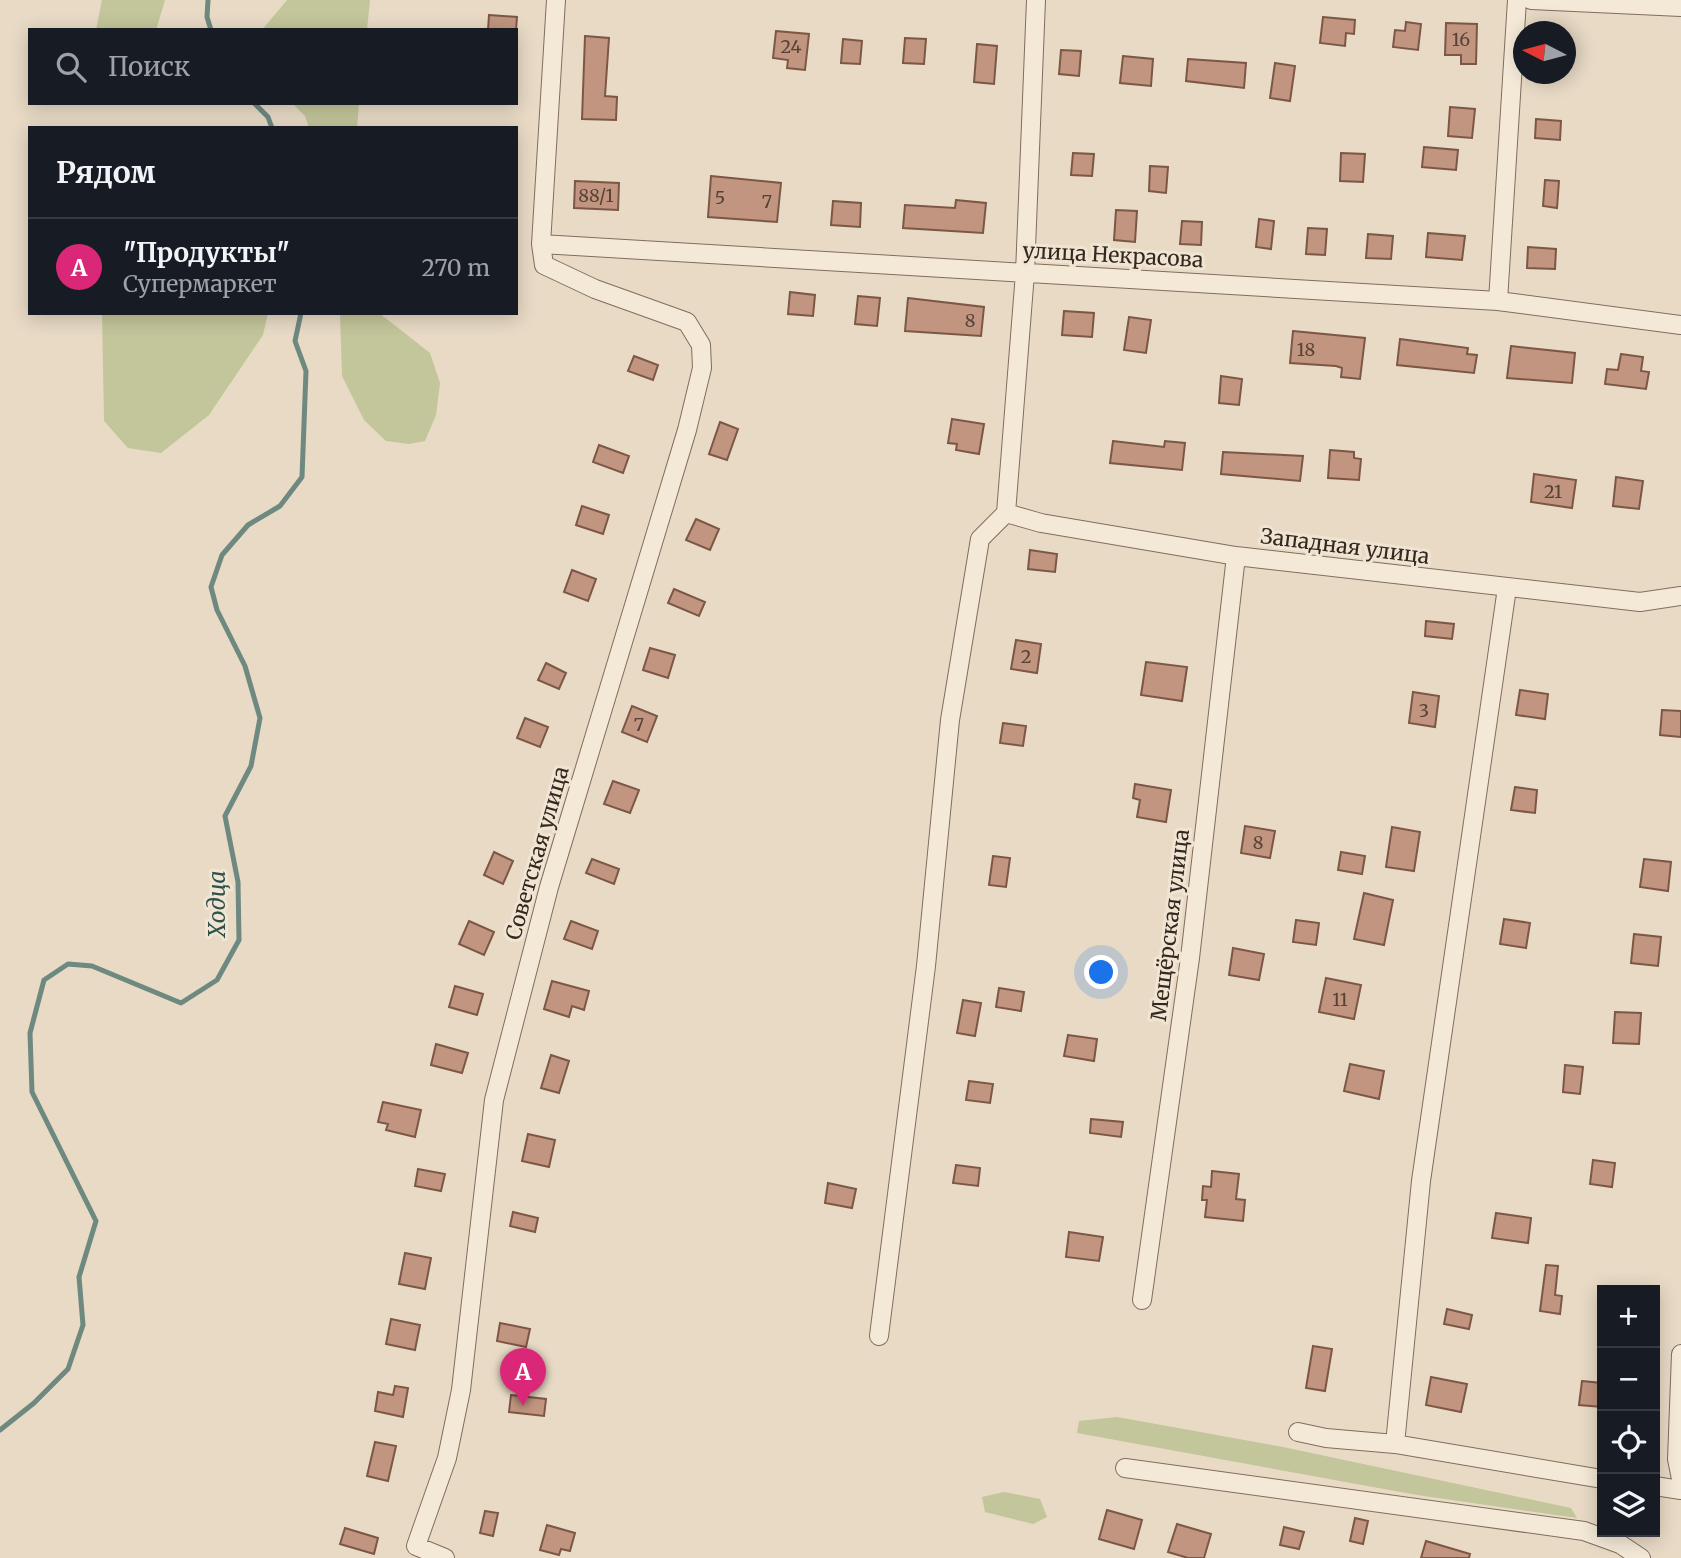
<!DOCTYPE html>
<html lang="ru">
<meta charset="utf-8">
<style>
:root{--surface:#171b24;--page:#20242c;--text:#f1f3f6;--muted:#9ea1a6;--line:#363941;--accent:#db2777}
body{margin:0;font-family:Merriweather,serif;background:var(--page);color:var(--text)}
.controls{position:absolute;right:21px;bottom:21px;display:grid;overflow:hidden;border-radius:0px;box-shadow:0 4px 18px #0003}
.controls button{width:63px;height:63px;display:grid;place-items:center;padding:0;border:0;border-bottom:2px solid var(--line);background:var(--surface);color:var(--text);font:35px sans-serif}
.compass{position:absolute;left:1513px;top:21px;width:63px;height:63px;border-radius:50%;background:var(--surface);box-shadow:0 4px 18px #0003;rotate:276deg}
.you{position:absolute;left:1102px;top:973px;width:24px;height:24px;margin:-18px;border:5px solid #fff;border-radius:50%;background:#1a73e8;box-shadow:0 0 0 10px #1a73e833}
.badge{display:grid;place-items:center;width:46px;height:46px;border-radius:50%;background:var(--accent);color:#fff;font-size:23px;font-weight:700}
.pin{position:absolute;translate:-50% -58px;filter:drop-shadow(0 2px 4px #0008)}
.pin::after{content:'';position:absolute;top:37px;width:24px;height:21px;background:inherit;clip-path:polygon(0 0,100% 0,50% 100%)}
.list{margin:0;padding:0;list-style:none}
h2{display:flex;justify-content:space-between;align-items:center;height:91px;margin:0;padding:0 28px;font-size:30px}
h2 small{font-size:23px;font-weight:400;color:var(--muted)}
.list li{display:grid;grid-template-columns:46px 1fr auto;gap:21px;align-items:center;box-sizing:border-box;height:98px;padding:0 28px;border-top:2px solid var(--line)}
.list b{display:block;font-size:26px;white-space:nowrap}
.list p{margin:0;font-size:23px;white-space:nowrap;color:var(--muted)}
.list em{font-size:23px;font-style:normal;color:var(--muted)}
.icon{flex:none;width:38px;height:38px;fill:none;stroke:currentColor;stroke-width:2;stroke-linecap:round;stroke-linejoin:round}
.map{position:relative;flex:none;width:1681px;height:1558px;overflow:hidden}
.search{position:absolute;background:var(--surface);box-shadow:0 4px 18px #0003;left:28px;top:28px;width:490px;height:77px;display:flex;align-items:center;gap:18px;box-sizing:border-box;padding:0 24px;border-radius:0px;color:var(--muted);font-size:26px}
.panel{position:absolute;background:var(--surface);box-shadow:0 4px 18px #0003;left:28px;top:126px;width:490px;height:189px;border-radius:0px}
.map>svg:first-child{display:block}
</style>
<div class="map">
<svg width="1681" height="1558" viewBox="0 0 1681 1558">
<rect width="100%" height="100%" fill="#e8dac5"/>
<!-- green -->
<path fill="#c3c59a" d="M102,0h63l-9,30h-60z
M287,0h83l-3,30h-105z
M292,103h67l-2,25h-48l-4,-12z
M102,313h166l-5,22 -54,80 -48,38 -33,-5 -24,-27z
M340,313h39l51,40 10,30 -4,32 -11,26 -16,3 -23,-3 -22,-21 -22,-44z
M1117,1417l166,30 288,61 6,10 -160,-23 -340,-62 2,-12z
M1004,1492l36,7 7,18 -14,7 -48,-12 -3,-15z"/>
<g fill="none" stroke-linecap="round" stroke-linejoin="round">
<!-- stream -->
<path stroke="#6e8980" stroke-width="5" d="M208,0l-1,17 4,13
M254,103l14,14 4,11
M0,1430l34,-27 34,-34 15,-44 -4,-48 17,-56 -64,-129 -2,-59 14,-53 24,-16 24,2 89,37 36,-23 22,-40 -1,-58 -13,-66 26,-50 9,-48 -15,-52 -28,-56 -6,-23 11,-32 26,-30 32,-19 22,-29 4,-106 -11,-30 6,-28"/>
</g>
<!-- building -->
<path fill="#c1957f" stroke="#7d5746" stroke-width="2" d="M489,15l28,2 -1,13h-28z
M1323,17l32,3 -1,14 -8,-1 -1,13 -25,-3z
M1406,22l15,2 -3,26 -25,-3 2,-17 10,1z
M1446,23l31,1 -1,40h-15v-9h-16z
M776,31l33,3 -4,36 -18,-2 1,-8 -15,-2z
M585,36l24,2 -4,58 12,1 -1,23 -34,-1z
M905,38l21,1 -2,25 -21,-1z
M843,39l19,2 -2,23 -19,-1z
M977,44l20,2 -3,38 -20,-2z
M1061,50l20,1 -2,25 -20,-2z
M1123,56l30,3 -2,27 -31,-3z
M1188,59l58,4 -2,25 -58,-7z
M1275,63l20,3 -5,35 -20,-3z
M1450,107l25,2 -3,29 -24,-2z
M1536,119l25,2 -1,19 -25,-2z
M1424,147l34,3 -2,20 -34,-3z
M1073,153l21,1 -2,22 -21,-1z
M1341,153l24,1 -2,28 -23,-1z
M1150,166l18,1 -2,26 -17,-2z
M711,176l70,7 -4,39 -69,-5z
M1545,180l14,1 -2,27 -14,-2z
M575,181l44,2 -1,27 -44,-2z
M956,200l30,3 -3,30 -80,-5 2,-23 50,3z
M833,201l28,2 -1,24 -29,-2z
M1116,210l21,1 -2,31 -21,-2z
M1259,219l15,2 -3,28 -15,-2z
M1182,221l20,1 -1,23 -21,-1z
M1308,228l19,1 -2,26 -19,-1z
M1428,233l37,3 -3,24 -36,-3z
M1368,234l25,2 -2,23 -25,-1z
M1528,247l28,2 -1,20 -28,-1z
M790,292l25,3 -2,21 -25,-2z
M858,296l22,2 -3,28 -22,-2z
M908,298l76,9 -3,29 -76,-5z
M1064,311l30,2 -2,24 -30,-2z
M1129,317l22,3 -5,33 -22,-3z
M1293,331l72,7 -5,41 -19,-2 1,-9 -6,-2 -46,-3z
M1400,339l68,9 -1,6 10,1 -3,18 -77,-8z
M1511,346l64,7 -3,30 -65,-5z
M1621,354l22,3 -2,14 8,1 -3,17 -41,-5 2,-15 11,1z
M634,356l24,9 -5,15 -25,-9z
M1221,376l21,3 -3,26 -20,-2z
M952,419l32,5 -5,30 -23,-4 1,-6 -9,-1z
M720,422l18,7 -11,31 -18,-6z
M1113,441l51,6 1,-6 20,2 -3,27 -72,-7z
M599,445l30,11 -6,17 -30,-11z
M1330,450l24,2v6l7,1 -2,21 -31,-2z
M1223,452l80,4 -3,25 -79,-7z
M1534,474l42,6 -4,28 -41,-6z
M1616,477l27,4 -4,28 -26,-3z
M582,506l27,9 -6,19 -27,-9z
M696,519l23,10 -9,21 -24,-10z
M1030,550l27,4 -2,18 -27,-3z
M572,570l24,9 -8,22 -24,-9z
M674,589l31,13 -6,14 -31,-13z
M1426,621l28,3 -2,15 -27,-3z
M1016,640l25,4 -4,29 -26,-4z
M650,648l25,7 -7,23 -25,-8z
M1146,662l41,5 -5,34 -41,-6z
M546,663l20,10 -7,16 -21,-9z
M1520,690l28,4 -3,25 -29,-4z
M1413,692l26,4 -4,31 -26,-4z
M632,706l25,10 -10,26 -25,-10z
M1662,710l19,1v26l-21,-2z
M525,718l23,9 -8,20 -23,-9z
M1003,723l23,3 -3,20 -23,-3z
M613,781l26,9 -9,23 -26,-9z
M1135,784l36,6 -5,32 -29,-5 3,-17 -7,-2z
M1515,787l22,3 -2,23 -24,-3z
M1245,826l30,5 -5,27 -29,-5z
M1392,827l28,5 -6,39 -28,-4z
M494,852l19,9 -10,23 -19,-9z
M1341,852l24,4 -3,18 -24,-4z
M993,856l17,2 -4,29 -17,-2z
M592,859l27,10 -5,15 -28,-11z
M1644,859l27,3 -3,29 -28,-4z
M1364,893l29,7 -9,45 -30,-6z
M1504,919l26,4 -4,25 -26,-4z
M1296,920l23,3 -3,22 -23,-3z
M469,921l25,11 -10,23 -25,-11z
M571,921l27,10 -6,18 -28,-10z
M1634,934l27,3 -3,29 -27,-3z
M1233,948l31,6 -5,26 -30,-5z
M1326,978l35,7 -7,34 -35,-7z
M552,981l37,10 -5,19 -12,-4 -3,11 -25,-8z
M455,986l28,8 -6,21 -28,-8z
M999,988l25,4 -3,19 -25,-4z
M963,1000l18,3 -6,33 -18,-3z
M1615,1012l26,1 -2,31 -26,-1z
M1068,1035l29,4 -3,22 -30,-5z
M436,1044l32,9 -6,20 -31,-8z
M551,1055l18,6 -10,32 -18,-5z
M1350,1064l34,7 -5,28 -35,-8z
M1565,1065l18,2 -3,27 -17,-2z
M969,1081l24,3 -3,19 -24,-3z
M383,1102l38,8 -6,27 -29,-7 2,-6 -10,-2z
M1091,1119l32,3 -2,15 -31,-4z
M528,1134l27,6 -6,27 -27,-6z
M1593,1160l22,3 -3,24 -22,-3z
M956,1165l24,3 -2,18 -25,-3z
M418,1169l27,5 -4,17 -26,-5z
M1212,1171l27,3 -3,25 9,1 -2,21 -38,-4 2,-17h-5l1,-14 8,1z
M828,1183l28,6 -4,19 -27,-5z
M513,1212l25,6 -3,14 -25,-6z
M1496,1213l35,5 -3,25 -36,-5z
M1069,1232l34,5 -4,24 -33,-4z
M405,1253l26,5 -6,31 -26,-5z
M1546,1265l12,1 -3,29 7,1 -2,18 -20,-3z
M1447,1309l25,6 -3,14 -25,-5z
M391,1319l29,6 -5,25 -29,-6z
M500,1323l30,6 -4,18 -29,-6z
M1313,1346l19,3 -7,42 -19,-3z
M1431,1377l36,7 -6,28 -35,-7z
M1582,1381l20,2v24l-23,-2z
M395,1386l13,2 -5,29 -28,-6 3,-19 15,3z
M511,1395l35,4 -2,17 -35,-4z
M375,1442l21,4 -8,35 -21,-5z
M1107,1510l35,10 -8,29 -35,-10z
M485,1511l13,2 -5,23 -13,-3z
M1355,1518l13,3 -5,23 -13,-3z
M1177,1524l34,10 -7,24h-16l-20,-6z
M547,1525l28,8 -5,18 -9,-2 -2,6 -19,-5z
M1284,1527l20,5 -5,17 -19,-4z
M345,1528l33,10 -4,16 -34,-10z
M1426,1541l44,13 -1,4h-48z"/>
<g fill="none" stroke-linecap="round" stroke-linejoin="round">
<defs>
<path id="minor" d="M1531,0l150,7
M541,244l957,57 183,24
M1498,301l19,-301
M1006,513l35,10 195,33 404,46 41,-6
M1142,1300l48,-342 46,-402
M879,1336l47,-370 24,-246 30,-181 26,-26 19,-240 11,-273
M1681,1354l-4,105 4,20
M1298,1432l28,6 69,6 207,35
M1395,1444l26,-263 86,-593
M1125,1468l459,63 36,13 21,14
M1655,1486l26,4
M445,1558l-29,-12 31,-88 14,-68 33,-290 55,-213 138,-457 15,-62 -1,-23 -14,-23 -92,-33 -51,-24 -3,-21 15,-244"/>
</defs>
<!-- minor casing -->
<use href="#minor" stroke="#816d5d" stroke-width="20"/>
<!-- minor -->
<use href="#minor" stroke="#f4e9d7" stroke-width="18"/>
</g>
<g text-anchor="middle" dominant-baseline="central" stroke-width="6" stroke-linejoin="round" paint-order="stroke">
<!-- number labels -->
<g font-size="18" fill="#564237">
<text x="1461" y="39">16</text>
<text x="791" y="46">24</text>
<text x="596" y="195">88/1</text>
<text x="720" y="197">5</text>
<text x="767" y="201">7</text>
<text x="970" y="320">8</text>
<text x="1306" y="349">18</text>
<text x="1553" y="491">21</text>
<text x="1026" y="656">2</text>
<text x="1424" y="710">3</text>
<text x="639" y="724">7</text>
<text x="1258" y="842">8</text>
<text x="1340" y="999">11</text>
</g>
<!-- street labels -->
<g font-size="21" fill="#33271f" stroke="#f0e5d3">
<text transform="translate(1113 255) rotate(3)">улица Некрасова</text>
<text transform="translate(1345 546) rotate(7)">Западная улица</text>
<text transform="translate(537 853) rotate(-74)">Советская улица</text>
<text transform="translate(1170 925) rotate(-83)">Мещёрская улица</text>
</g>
<!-- water labels -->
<g font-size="23" font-style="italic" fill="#30504c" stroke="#f0e5d3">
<text transform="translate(216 904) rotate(-90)">Ходца</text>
</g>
</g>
</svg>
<div class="controls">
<button>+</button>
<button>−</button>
<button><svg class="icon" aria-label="locate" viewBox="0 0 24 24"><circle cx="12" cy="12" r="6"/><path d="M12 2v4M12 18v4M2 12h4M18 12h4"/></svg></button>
<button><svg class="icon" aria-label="layers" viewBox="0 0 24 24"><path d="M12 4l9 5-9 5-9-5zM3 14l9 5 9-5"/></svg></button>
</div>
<svg class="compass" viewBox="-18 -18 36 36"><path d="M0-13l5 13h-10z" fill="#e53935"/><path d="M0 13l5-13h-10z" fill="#9ea1a6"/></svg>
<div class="you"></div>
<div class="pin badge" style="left:523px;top:1406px">A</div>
<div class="search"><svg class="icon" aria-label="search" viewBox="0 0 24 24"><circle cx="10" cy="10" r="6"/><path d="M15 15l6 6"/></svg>Поиск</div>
<section class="panel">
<h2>Рядом<small></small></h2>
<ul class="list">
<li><span class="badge">A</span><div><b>&quot;Продукты&quot;</b><p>Супермаркет</p></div><em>270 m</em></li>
</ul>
</section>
</div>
